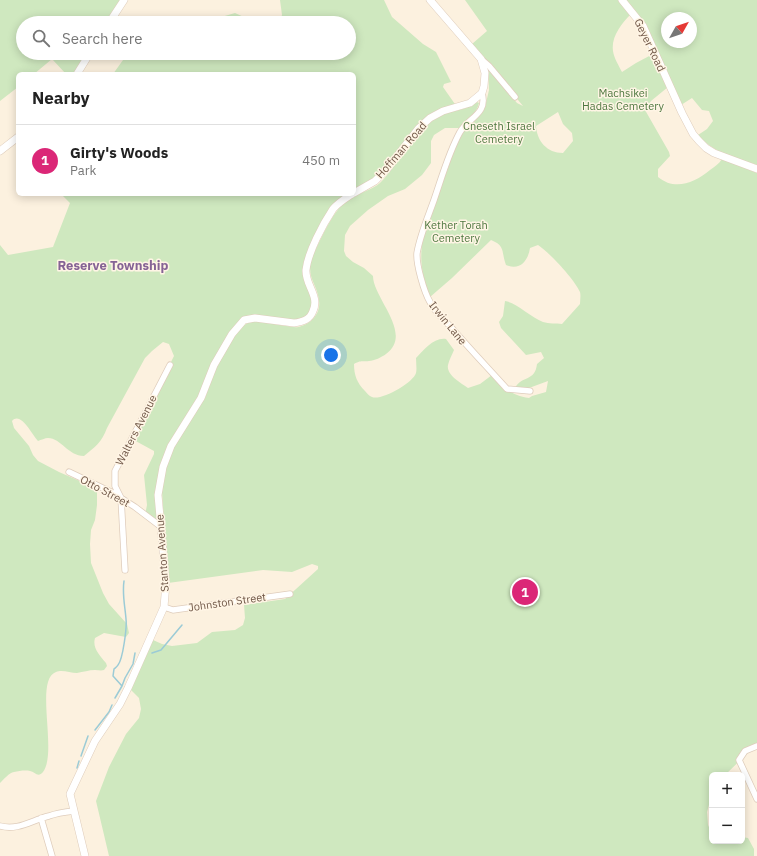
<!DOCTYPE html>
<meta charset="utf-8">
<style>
:root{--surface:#fff;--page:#f6f6f6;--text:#222;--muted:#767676;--line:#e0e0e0;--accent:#db2777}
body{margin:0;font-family:"IBM Plex Sans",sans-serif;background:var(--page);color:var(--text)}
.controls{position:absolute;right:12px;bottom:12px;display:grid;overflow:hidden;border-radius:6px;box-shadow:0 2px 10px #0003}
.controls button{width:36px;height:36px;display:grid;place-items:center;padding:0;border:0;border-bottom:1px solid var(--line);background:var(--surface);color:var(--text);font:20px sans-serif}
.compass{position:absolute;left:661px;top:12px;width:36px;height:36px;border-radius:50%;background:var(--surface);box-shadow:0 2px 10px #0003;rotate:50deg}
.you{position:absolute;left:331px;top:355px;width:14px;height:14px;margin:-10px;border:3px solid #fff;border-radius:50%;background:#1a73e8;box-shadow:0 0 0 6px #1a73e833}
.badge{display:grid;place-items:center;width:26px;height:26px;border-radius:50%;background:var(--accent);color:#fff;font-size:13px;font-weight:700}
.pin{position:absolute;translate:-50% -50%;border:2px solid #fff;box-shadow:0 1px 4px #0006}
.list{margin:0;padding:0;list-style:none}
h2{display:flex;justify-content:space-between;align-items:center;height:52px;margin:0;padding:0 16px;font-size:17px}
h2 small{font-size:13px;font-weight:400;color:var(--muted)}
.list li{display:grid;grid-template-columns:26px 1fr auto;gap:12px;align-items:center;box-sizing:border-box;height:72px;padding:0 16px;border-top:1px solid var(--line)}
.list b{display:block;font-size:15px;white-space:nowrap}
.list p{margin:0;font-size:13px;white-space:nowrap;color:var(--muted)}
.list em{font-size:13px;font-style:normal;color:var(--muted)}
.icon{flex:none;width:22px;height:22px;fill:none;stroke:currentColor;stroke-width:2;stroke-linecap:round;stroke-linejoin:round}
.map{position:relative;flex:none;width:757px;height:856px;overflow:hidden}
.search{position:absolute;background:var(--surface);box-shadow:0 2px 10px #0003;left:16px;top:16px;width:340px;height:44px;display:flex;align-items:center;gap:10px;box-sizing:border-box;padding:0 14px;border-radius:22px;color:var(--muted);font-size:15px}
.panel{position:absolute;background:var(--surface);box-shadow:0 2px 10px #0003;left:16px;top:72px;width:340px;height:124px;border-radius:6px}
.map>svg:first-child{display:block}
</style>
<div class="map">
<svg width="757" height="856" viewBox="0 0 757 856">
<rect width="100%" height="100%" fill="#fcf1df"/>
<!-- green -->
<path fill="#cfe8bf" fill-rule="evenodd" d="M0,0h121l-15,23h-83v30h64l-14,21h-7l-14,-15 -18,15h-16v13l-18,14z
M280,0h104l8,17 31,27 13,8 15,30 -7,2 -1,3 14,20 -27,11 -43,51 -33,24v-119h-241l15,-21h221v-30h-70l3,-8z
M465,0h153l13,14c-10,10 -20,23 -18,37 1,7 6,15 9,21l14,-9 17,-9 15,33 -17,14 -6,9 24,42 1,4 -12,13v8c17,14 36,6 52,-7 4,-3 9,-6 12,-11l35,14v571l-32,31h-13v19l-5,18 1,13 4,9v7h30v-4l6,1 6,11v7h-645l-13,-55 13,-34 17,-33 13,-16 2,-9 -2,-11 -8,-8 22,-50 9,4 10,2 25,-3 15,-11 23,-2 8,-5 2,-7 -1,-13 41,-6 33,-30v-3l-6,-2 -20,8 -29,-2 -95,13 -6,-91 5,-29 7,-17 31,-48 12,-33 22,-36 7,-5 6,-3c12,2 23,3 34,5 4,0 9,2 12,1 13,-2 23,-14 21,-26 -2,-18 -12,-21 -8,-42 10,-19 21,-49 39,-61 9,-5 22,-8 30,-15 20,-20 31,-49 55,-65 13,-8 30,-6 42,-16l2,1c-2,10 -13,18 -20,25h-14l-11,7 -3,6v22l-9,12 -17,14 -17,7 -20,14 -18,16 -5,9 -1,16 2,5 7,6 11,6 9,8c0,22 41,58 13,78 -4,3 -12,7 -17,7 -7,1 -8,-1 -15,3 0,11 3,19 11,27 2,2 4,5 7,6 9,4 41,-14 44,-24 1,-4 0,-10 0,-15 8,-8 18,-21 30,-19l8,11c-2,5 -5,10 -6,15 -2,10 13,18 20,23l12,-4 12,-9c12,12 19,21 37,23l3,-2 14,-4 2,-11 -19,7h-14c7,-13 20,-6 22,-24l7,-6 -3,-6 -15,3 -25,-27 -2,-6 4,-6 2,-15c10,1 26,16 38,21 6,2 13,1 19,2l18,-20c0,-4 1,-8 0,-12 -5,-12 -31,-40 -42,-47l-8,3c-2,13 -10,23 -24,17 -5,-13 0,-19 -15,-25l-39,38 -22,19c-8,-22 -11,-36 -7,-59l35,-98 6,-10 18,-18 3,-5 4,-17 -1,-22 29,35 6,3 -51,-62 15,-13zM558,112l5,12 9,9 1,8 -10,12c-16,0 -26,-12 -27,-27z
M625,0h132v165c-23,-8 -42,-11 -59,-30l9,-6 6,-8 -4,-10 -7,-1 -10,-12 -11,7zM667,18h24v24h-24z
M235,13l22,10h-56z
M61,194h291l-18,14 -27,59 8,32 -10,22 -50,-3 -17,8 -75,141 -3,59 -15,-11 2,-10 -3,-30 10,-21v-3l-22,-12 42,-83 -5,-12 -6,-2 -11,9 -7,7 -38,70c-5,14 -12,19 -23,28 -16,0 -23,-18 -36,-18 -3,0 -7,2 -10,3 -6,-6 -17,-30 -26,-20l2,7 15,18 4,9 5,6 21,11 32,14 6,6v13l-2,15 -4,10 -1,14 1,19 12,30 6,11 18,20 2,9 -3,4 -22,-4 -9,5c-3,10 5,18 11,25l1,3 -3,4c-3,1 -6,0 -9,0 -6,0 -12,2 -18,3 -7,0 -15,-4 -21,-1 -22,8 2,80 -13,100 -5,6 -8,0 -13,-1 -5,-1 -11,0 -16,1 -5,1 -10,7 -14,11v-538l8,10 45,-8 17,-44z"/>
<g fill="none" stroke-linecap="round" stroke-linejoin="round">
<!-- stream -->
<path stroke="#9bcbd6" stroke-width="1.5" d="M152,653l9,-3 21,-25
M122,686l-9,-10 1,-7c1,-1 3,-2 4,-4 5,-6 9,-38 8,-46 -1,-13 -4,-25 -2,-38
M115,698l7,-12 3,-8 8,-14 2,-11
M95,730l14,-18 3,-7
M81,756l7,-20
M77,768l2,-7"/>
<defs>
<path id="minor" d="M481,59l8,7 26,31
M482,93c6,21 -13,24 -22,39 -12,22 -18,45 -26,68 -6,17 -14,35 -17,53 -1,11 7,39 13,49 4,9 13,17 20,24 18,21 38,42 57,63l23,2
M69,472l44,21 22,14 25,19
M125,570l-4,-72 -6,-12v-15l55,-106
M164,607l9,3 7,-1 110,-15
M757,746l-12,5 -6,9 18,39
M41,818l11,38
M0,826c18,5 32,-6 49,-10 8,-3 16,-4 25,-5"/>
<path id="tertiary" d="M622,0l21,26 39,87 11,21 6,7 7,7 8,5 43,16
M109,23l15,-23
M77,74l13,-21
M0,151l18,-14
M354,193l21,-12 12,-12 32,-41 11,-10 13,-7 27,-8 12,-10 2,-7 1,-13 -4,-14 -51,-59
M85,856l-15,-62 25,-53 25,-37 8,-16 36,-81 2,-24 -8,-88 5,-28 8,-21 30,-48 13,-33 18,-31 12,-14 11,-2 39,5c8,-1 16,-3 19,-12 7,-15 -8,-26 -7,-41 2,-18 17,-46 27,-61 5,-6 13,-11 19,-15"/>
</defs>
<!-- minor casing -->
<use href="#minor" stroke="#dfcdbc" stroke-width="7"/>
<!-- tertiary casing -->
<use href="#tertiary" stroke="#dfcdbc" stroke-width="8"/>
<!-- minor -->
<use href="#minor" stroke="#fff" stroke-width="5.5"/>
<!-- tertiary -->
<use href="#tertiary" stroke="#fff" stroke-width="7"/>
</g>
<g text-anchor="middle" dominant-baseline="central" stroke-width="3" stroke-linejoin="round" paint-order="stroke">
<!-- street labels -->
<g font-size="11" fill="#715848" stroke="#fff5e5">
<text transform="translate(650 45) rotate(64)">Geyer Road</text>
<text transform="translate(401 150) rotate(-49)">Hoffman Road</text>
<text transform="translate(448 323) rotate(51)">Irwin Lane</text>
<text transform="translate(136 430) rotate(-63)">Walters Avenue</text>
<text transform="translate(105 491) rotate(28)">Otto Street</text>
<text transform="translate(162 553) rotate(-94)">Stanton Avenue</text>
<text transform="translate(227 602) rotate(-8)">Johnston Street</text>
</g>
<!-- park labels -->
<g font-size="11" fill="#4f7840" stroke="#fff5e5">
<text x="623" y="93">Machsikei<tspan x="623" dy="13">Hadas Cemetery</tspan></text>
<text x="499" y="126">Cneseth Israel<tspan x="499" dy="13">Cemetery</tspan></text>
<text x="456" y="225">Kether Torah<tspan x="456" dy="13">Cemetery</tspan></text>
</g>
<!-- quarter labels -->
<g font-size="13" font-weight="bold" fill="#856395" stroke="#fff5e5">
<text x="113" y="265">Reserve Township</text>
</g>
</g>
</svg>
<div class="controls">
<button>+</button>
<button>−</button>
</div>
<svg class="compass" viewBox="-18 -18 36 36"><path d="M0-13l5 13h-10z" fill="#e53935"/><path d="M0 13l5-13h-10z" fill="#767676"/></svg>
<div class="you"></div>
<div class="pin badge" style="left:525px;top:592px">1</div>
<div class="search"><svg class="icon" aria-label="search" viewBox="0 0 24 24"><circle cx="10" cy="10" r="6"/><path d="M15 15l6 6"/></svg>Search here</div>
<section class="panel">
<h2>Nearby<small></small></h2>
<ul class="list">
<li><span class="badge">1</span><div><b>Girty's Woods</b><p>Park</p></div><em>450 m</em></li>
</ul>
</section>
</div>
